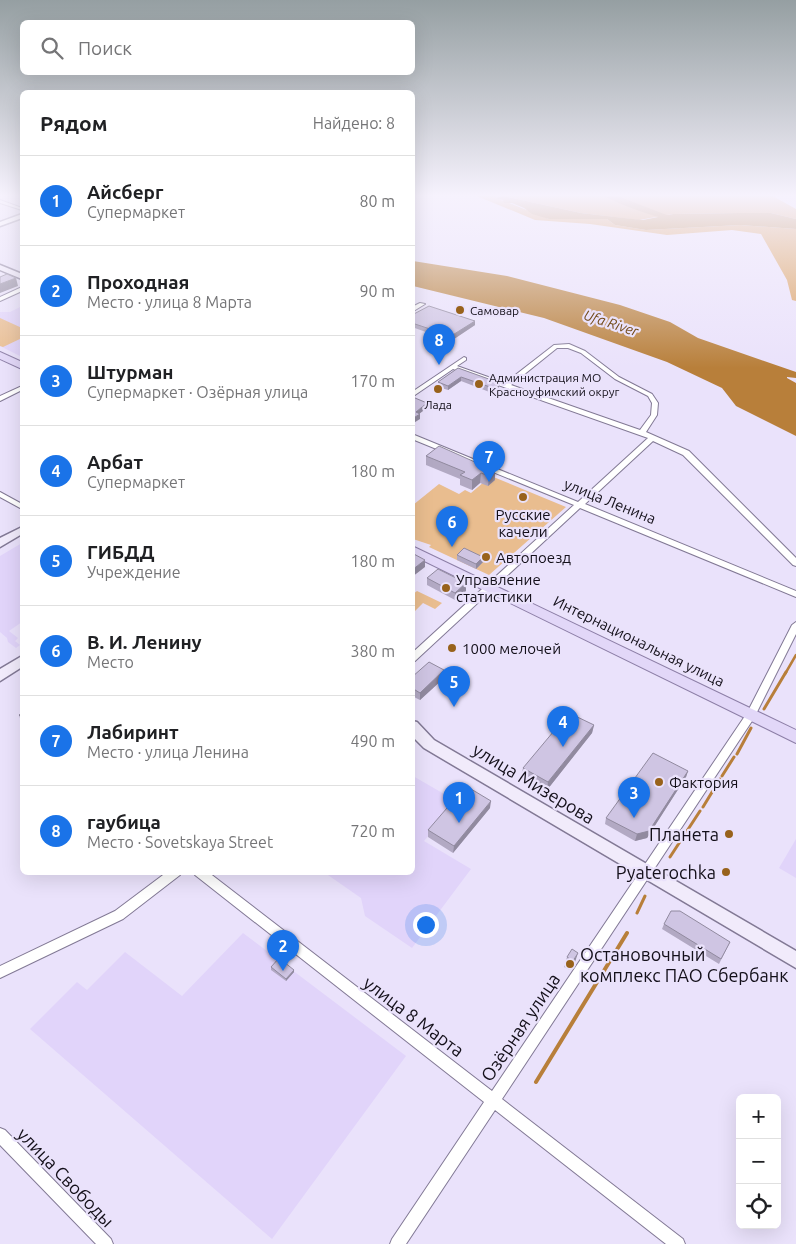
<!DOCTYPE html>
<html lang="ru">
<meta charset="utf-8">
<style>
:root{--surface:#fff;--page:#f6f6f6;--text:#202124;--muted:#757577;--line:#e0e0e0;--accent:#1a73e8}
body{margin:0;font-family:Ubuntu,sans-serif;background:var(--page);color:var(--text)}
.controls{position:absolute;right:15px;bottom:15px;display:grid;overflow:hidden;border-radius:8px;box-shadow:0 5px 20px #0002}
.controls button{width:45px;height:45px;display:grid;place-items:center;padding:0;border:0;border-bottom:1px solid var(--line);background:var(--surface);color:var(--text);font:25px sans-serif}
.you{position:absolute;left:425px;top:924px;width:18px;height:18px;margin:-12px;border:4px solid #fff;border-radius:50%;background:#1a73e8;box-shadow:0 0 0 8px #1a73e833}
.badge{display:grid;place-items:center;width:32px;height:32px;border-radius:50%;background:var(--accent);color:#fff;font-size:16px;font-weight:700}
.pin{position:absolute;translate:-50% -41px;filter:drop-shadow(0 1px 2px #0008)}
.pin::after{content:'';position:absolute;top:26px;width:18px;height:15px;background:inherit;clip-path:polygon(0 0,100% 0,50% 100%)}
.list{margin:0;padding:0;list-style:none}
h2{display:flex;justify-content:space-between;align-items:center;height:65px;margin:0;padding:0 20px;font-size:21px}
h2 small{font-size:16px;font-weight:400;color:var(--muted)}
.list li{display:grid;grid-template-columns:32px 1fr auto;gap:15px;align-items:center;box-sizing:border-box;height:90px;padding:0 20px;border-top:1px solid var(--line)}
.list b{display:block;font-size:19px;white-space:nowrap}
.list p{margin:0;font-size:16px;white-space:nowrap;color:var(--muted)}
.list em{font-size:16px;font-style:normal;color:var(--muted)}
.icon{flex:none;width:28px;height:28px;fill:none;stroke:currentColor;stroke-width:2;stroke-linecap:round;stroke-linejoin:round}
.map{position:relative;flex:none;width:796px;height:1244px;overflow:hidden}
.search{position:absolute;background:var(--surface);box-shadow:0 5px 20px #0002;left:20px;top:20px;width:395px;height:55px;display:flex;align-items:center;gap:12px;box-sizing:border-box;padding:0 18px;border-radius:8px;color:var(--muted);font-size:19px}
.panel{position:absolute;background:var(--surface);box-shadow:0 5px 20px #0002;left:20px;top:90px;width:395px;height:785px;border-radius:8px}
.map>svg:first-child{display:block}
</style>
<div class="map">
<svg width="796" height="1244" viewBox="0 0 796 1244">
<rect width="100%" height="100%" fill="#eae2fb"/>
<!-- built -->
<path fill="#e1d4fa" d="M22,306v51l-22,-11v-34h10z
M22,543v79l-13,9 9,7 -3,3 5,4 -4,3 -8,-6 -1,-4 -7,-6v-76z
M413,776l45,26 -34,39 47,28 -59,79 -47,-32 -4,-18 -36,-25 87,-1z
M796,839v39l-17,-10z
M243,933l163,123 -134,183 -242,-210 47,-47 10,8 38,-38 57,44z"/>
<!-- green -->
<path fill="#e9bd8f" d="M0,318l22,10v10l-19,9 -3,-1z
M491,476l75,31 -77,68 -60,-28 2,-2 -18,-6v-34l26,-21 20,10 6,-4 6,3z
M417,591l25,12 -7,6 -12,-6 -10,10v-19z"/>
<!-- forest -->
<path fill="#da9e5b" d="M472,194h297l27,15v10l-25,-6h-33l-65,1 -34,6 -58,-7 -77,-17 -10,1 55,22h58l8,6 31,5 94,-5 56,4v72l-4,-1 -5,-20 -26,-46 -29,-4 -65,5 -77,-11 -55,-4z"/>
<!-- water -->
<path fill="#b87f3a" d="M504,196l77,17 52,6 10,1 30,-6 65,-1h33l25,6v10l-56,-4 -94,5 -31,-5 -8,-6h-58l-17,-5 -8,-6 -12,-5h-8l-1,-3 -9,-2z
M413,261l94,15 113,29 50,17 28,16 98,34v6l-9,-1v1l9,5v53l-60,-30 -14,-18 -55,-26 -123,-44 -131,-32z"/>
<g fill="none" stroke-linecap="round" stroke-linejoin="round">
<!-- stream-far2 -->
<path stroke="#b87f3a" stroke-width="2.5" d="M785,674l11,-19"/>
<!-- stream-far1 -->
<path stroke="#b87f3a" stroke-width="3" d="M764,709l22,-37
M737,754l14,-26
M722,776l12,-19
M703,807l17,-28
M670,857l30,-46
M637,913l8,-17"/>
<!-- stream -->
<path stroke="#b87f3a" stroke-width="4" d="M536,1082l91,-149"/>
<!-- river -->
<path fill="#b87f3a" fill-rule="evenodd" d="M601,194h11l60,23 15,3c-10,7 -75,-18 -86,-26z"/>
<defs>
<path id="minor" d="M0,200l22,8v2l-22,-7z
M22,287v4l-22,10v-4z
M420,303l5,1 -13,8v-5z
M569,344l16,7 34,26 33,17 6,9 -1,12 -11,17 43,19 107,107v8l-3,-1 -110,-110 -30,-14 -68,63 211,87v6l-216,-89 -165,153 -3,1v-9l162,-148 -162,-66v-5l166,68 70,-64 -195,-69 -41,28v-5l52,-35 2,1v2l-9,6 48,17 49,-38zM557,348h11l13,5 34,26 33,17 4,7 -1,12 -11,15 -129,-45z
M22,386v4l-22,11v-5z
M0,492l22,12v5l-22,-12z
M796,622v12l-42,84 -252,381 181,140 2,5h-19l-171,-134 -89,134h-16l2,-5 92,-137 -289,-227 -1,-3h14l284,219 255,-378 45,-88z
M167,872h14l-1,3 -57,44 -123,59v-12l115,-55z
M0,1128l5,2 106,109 2,5h-17l-96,-99z"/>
<path id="tertiary" d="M22,214v4l-22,8v-4z"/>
<path id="secondary" d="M0,265l22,9v5l-22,-9z
M22,527v7l-22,13v-9z
M22,656v11l-22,14v-12z
M412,721l5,1 17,18 362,211v17l-372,-220 -12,-12z"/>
<path id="primary" d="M0,352l22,10v7l-22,-10z
M412,546l384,184v13l-384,-188z"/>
</defs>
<!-- minor casing -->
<use href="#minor" stroke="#827995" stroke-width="2"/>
<!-- tertiary casing -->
<use href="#tertiary" stroke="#827995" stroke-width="3"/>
<!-- secondary casing -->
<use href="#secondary" stroke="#827995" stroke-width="3"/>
<!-- primary casing -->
<use href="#primary" stroke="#8d7fa7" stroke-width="2"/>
<!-- minor -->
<use href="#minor" fill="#fff" fill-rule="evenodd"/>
<!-- tertiary -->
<use href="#tertiary" fill="#fff" fill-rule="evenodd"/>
<!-- secondary -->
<use href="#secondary" fill="#f1ebfb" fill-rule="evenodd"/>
<!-- primary -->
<use href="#primary" fill="#e2d7f8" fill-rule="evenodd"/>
</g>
<!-- wall -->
<path fill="#b2a9c3" d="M412,315l63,6v4l-24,16 -39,-14z
M412,354l2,2v6h-2z
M458,368l42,15 -1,4 -7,6 -31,-12 -13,9 -10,-3v-5z
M426,456l69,15v9l-7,6 -8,-3 -8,7 -12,-5v-6l-34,-14z
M457,555l26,2v5l-7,7 -19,-9z
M427,578l39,5v8l-11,9 -28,-15z
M412,677l32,1 -24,22 -8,-4z
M22,713v11l-3,-9z
M594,725l-2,8 -45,57 -26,-15 2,-7z
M688,771l-2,6 -39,61 -12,3 -30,-17 1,-6z
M490,808l-37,45 -25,-16v-7z
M664,924l66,18 -11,22 -57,-35z
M567,957l8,5 -5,8 -6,-3z
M271,967l23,5 -8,9 -15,-11z"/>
<!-- shaded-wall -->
<path fill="#918a9f" d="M16,278l2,8 -18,7v-9z
M475,321v4l-24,16v-5z
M461,377v4l-13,9v-4z
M500,383l-1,4 -7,6 1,-5z
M427,403v5l-12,9 1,-5z
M420,414v5l-8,5v-5z
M495,471v9l-7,6 1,-10z
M481,473l-1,10 -8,7v-10z
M483,557v5l-7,7v-5z
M425,560v7l-13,10v-7z
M466,583v8l-11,9v-7z
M444,670v8l-24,22v-7z
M594,725l-2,8 -45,57 1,-8z
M688,771l-2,6 -39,61 -12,3 2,-7z
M491,801l-1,7 -37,45 1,-7z
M578,953l-3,9 -5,8 3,-9z
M294,970v2l-8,9v-2z"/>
<!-- building -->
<path fill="#cfc5e3" stroke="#918a9f" d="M7,274l9,4 -16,6v-7z
M429,306l46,15 -24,15 -39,-13v-8z
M458,368l42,15 -7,5 -32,-11 -13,9 -10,-4z
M415,398l12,5 -11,9 4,2 -8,5v-19z
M439,446l56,25 -6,5 -8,-3 -9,7 -12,-5 5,-3 -39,-16z
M464,548l19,9 -7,7 -19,-9z
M412,553l13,7 -13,10z
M438,569l28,14 -11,10 -28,-15z
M429,662l15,8 -24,23 -8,-5v-11z
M22,713v5l-3,-3z
M569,713l25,12 -46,57 -25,-14z
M653,753l35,18 -39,60 -12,3 -31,-16z
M466,786l25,15 -37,45 -26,-16z
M671,911h9l50,31 -9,17 -57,-35z
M572,949l6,4 -5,8 -6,-4z
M279,958l15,12 -8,9 -15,-12z"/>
<!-- sky -->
<linearGradient id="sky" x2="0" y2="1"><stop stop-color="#959fa2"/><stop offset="0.53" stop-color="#f6f2fd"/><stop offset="1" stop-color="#f6f2fd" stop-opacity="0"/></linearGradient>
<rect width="796" height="368" fill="url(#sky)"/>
<!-- markers -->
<g fill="#98621b" stroke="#eae2fb" stroke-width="2">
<circle cx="460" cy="310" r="5"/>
<circle cx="479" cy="384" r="5"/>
<circle cx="438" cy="389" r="5"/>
<circle cx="523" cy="497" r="5"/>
<circle cx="486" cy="557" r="5"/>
<circle cx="446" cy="588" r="5"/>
<circle cx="452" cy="648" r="5"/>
<circle cx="659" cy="782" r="5"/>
<circle cx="729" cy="834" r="5"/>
<circle cx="726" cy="872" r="5"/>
<circle cx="570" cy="964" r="5"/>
</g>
<g text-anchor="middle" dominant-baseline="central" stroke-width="4.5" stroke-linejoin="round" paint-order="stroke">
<!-- far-poi labels -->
<g font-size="12" fill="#130f19" stroke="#eae2fb" text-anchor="start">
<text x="470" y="310">Самовар</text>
<text x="489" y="377">Администрация МО<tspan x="489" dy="14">Красноуфимский округ</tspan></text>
<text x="438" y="404" text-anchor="middle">Лада</text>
</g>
<!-- far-water labels -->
<g font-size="14" font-style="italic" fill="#724a18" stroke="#eae2fb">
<text transform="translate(611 323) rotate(18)">Ufa River</text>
</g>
<!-- street labels -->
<g font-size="15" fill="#130f19" stroke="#eae2fb">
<text transform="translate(610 501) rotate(22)">улица Ленина</text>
<text transform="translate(639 641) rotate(26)">Интернациональная улица</text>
</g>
<!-- poi labels -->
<g font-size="15" fill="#130f19" stroke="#eae2fb" text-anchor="start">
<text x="523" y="514" text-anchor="middle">Русские<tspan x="523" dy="17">качели</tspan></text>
<text x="496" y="557">Автопоезд</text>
<text x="456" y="579">Управление<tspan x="456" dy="17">статистики</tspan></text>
<text x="462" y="648">1000 мелочей</text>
<text x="669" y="782">Фактория</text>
</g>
<!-- near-street labels -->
<g font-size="18" fill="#130f19" stroke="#eae2fb">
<text transform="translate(534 783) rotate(31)">улица Мизерова</text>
<text transform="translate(414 1016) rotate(37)">улица 8 Марта</text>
<text transform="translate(520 1027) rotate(-56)">Озёрная улица</text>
<text transform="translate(66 1177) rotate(46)">улица Свободы</text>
</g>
<!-- near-poi labels -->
<g font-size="18" fill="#130f19" stroke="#eae2fb" text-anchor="end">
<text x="719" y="834">Планета</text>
<text x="716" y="872">Pyaterochka</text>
<text x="580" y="954" text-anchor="start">Остановочный<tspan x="580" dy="21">комплекс ПАО Сбербанк</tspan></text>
</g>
</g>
</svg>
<div class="controls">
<button>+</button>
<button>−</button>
<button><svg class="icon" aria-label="locate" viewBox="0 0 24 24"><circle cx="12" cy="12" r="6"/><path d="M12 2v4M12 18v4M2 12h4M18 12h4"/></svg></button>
</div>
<div class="you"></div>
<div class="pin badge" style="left:459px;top:823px">1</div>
<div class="pin badge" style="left:283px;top:971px">2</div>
<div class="pin badge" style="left:634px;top:818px">3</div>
<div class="pin badge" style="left:563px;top:747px">4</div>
<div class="pin badge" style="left:454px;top:707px">5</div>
<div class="pin badge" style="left:452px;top:547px">6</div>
<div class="pin badge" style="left:489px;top:482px">7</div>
<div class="pin badge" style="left:439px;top:365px">8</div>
<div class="search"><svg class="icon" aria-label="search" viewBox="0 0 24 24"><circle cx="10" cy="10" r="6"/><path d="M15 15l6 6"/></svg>Поиск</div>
<section class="panel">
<h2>Рядом<small>Найдено: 8</small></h2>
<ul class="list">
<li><span class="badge">1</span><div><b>Айсберг</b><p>Супермаркет</p></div><em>80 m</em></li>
<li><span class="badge">2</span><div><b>Проходная</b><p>Место · улица 8 Марта</p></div><em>90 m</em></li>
<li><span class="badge">3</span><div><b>Штурман</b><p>Супермаркет · Озёрная улица</p></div><em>170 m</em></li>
<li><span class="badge">4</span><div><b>Арбат</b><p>Супермаркет</p></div><em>180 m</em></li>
<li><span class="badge">5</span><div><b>ГИБДД</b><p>Учреждение</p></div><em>180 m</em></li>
<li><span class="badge">6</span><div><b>В. И. Ленину</b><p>Место</p></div><em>380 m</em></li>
<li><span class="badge">7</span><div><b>Лабиринт</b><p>Место · улица Ленина</p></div><em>490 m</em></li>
<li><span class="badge">8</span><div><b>гаубица</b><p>Место · Sovetskaya Street</p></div><em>720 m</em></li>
</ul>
</section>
</div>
